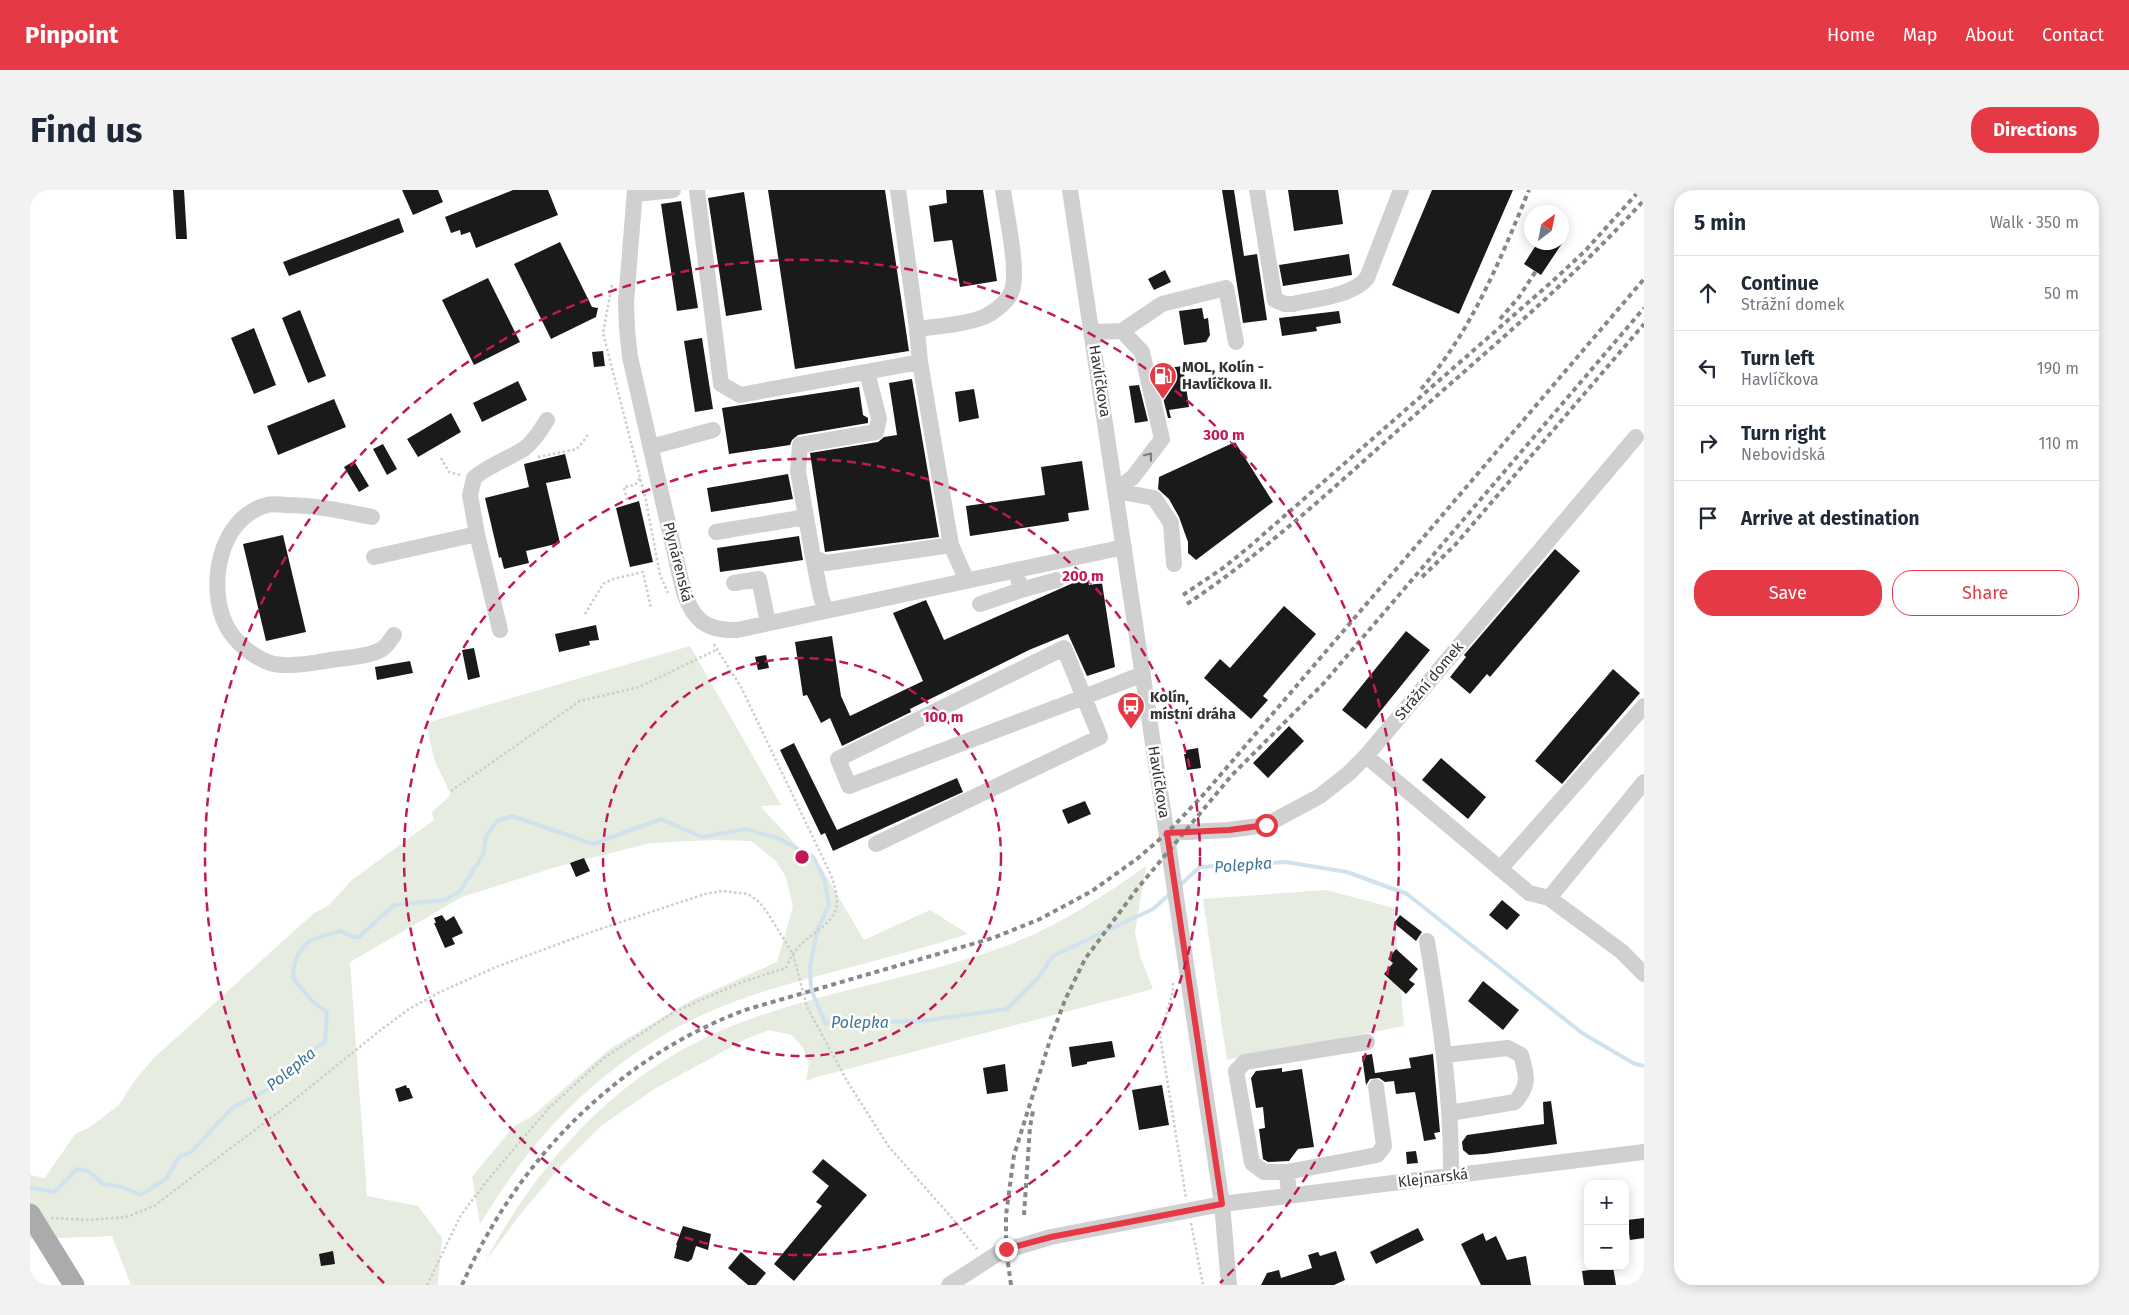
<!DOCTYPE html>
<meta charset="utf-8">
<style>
:root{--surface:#fff;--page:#f2f2f3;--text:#1f2937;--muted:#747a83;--line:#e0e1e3;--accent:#e63946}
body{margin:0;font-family:"Fira Sans",sans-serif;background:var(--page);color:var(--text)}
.controls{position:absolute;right:15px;bottom:15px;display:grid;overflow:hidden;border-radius:10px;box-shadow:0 2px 12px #0003}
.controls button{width:45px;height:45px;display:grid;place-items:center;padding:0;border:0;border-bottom:1px solid var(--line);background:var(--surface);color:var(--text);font:25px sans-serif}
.compass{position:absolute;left:1494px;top:15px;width:45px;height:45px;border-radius:50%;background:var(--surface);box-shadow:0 2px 12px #0003;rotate:32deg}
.stop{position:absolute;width:15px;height:15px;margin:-11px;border:4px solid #e63946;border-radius:50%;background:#fff}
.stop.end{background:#e63946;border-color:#fff;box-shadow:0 1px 5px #0008}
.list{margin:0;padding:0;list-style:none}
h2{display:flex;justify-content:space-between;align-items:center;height:65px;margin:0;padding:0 20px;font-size:21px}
h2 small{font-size:16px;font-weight:400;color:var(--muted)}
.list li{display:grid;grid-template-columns:32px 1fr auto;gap:15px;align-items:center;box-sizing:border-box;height:75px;padding:0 20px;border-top:1px solid var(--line)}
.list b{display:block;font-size:19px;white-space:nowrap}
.list p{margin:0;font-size:16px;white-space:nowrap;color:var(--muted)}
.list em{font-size:16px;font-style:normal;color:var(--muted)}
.actions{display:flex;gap:10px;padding:15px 20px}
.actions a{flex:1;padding:11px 0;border:1px solid var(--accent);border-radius:20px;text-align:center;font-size:18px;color:var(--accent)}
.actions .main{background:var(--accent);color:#fff}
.icon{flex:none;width:28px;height:28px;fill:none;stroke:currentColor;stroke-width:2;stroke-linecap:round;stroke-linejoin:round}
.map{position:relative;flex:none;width:1614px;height:1095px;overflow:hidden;border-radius:20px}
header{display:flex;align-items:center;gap:30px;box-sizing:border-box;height:70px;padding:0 25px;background:var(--accent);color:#fff}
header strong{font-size:24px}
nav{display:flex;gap:28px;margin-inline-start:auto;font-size:18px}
.intro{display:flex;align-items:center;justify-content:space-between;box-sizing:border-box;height:120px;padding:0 30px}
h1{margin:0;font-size:35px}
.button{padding:12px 22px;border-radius:20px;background:var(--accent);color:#fff;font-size:18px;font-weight:700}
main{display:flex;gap:30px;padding:0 30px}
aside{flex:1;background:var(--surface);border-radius:20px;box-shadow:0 2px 12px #0003}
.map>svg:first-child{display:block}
</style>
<header>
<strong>Pinpoint</strong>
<nav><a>Home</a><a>Map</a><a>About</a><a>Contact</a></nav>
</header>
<div class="intro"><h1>Find us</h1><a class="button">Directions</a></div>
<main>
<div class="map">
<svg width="1614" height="1095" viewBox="0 0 1614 1095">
<rect width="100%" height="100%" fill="#fff"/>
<!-- green -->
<path fill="#e6ecdf" d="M660,456l91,159 -21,1 40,43 13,5 51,86 66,-30 38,24c-38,12 -75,22 -113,32 -48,13 -98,25 -144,45 -71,31 -136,83 -184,144 -17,22 -32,45 -47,69l-8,-47 41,-50 18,-10 80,-69 81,-48 85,-38 16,-55 -7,-30 -10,-16 -25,-20 -36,-1 -65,3 -94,24 -94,30 -112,65 17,234 51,10 24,32 -4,47h-307l-19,-49 -82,3v-64l15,3 30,-44 15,-7 29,-22 16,-25 20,-23 159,-144 15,-8 23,-25 82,-60 -2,-8 17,-15 1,-4 -16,-34 -8,-36z
M1116,676l-11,66 5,24 13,33 -336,88 -11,4 3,-18 -6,-15 -11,-13 -23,-5 -23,9 -90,49 -55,38 -42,42 -40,48 -34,46c52,-98 131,-186 235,-231 93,-40 197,-51 291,-87 49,-19 93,-48 135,-78z
M1296,700l68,18 10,118 -177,34 -24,-161z"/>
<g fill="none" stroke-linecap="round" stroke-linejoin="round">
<!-- stream -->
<path stroke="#cfe2ee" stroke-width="4" d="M1150,695l20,-18 86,-5 61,10 60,22 175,139 51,30 11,3
M0,999l4,-1 20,4 23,-23 11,2 15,13 19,3 19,8 26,-17 12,-21 12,-5 41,-44 35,-18 33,-32 25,-16 2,-30 -15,-11 -19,-23c0,-14 6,-33 21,-39 8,-4 18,-5 27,-8l12,6h6l35,-32 51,-5 15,-9 23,-36 3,-18 11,-16 15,-5 81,28 68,-25 41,18 43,-8 33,9 36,20 10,21 5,25 -12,27 -7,36 1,22 14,34 98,-2 84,-12 31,-31 15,-22 100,-47 18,-16"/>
</g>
<!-- building -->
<path fill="#1a1a1a" d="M143,0h11l3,49h-11z
M372,0h36l5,12 -30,13z
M483,0h35l10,25 -82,33 -6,-16 -9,3 -1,-5 -9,3 -6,-16z
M738,0h117l24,161 -114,18z
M916,0h37l14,91 -37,6 -8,-47 -18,2 -5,-36 18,-3z
M1192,0h12l10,66 13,-2 10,66 -24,3z
M1258,0h50l5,34 -49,7z
M1402,0h81l-54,124 -67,-29z
M714,2l18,118 -36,6 -18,-118z
M651,11l17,107 -21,3 -16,-107z
M369,28l5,14 -115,44 -6,-14z
M530,52l32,65 6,1 -2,9 -45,22 -37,-75z
M1508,52h25l-22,33 -17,-11z
M1319,64l3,21 -69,11 -4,-21z
M1135,80l6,12 -17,8 -6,-11z
M458,88l32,64 -46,23 -32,-65z
M1172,118l2,11 4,-1 2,17 -4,7 -22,3 -5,-34z
M270,120l26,66 -18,7 -26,-65z
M1309,121l2,12 -25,4 1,4 -35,5 -3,-18z
M224,138l22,57 -22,9 -23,-56z
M672,148l11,71 -18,3 -11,-71z
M573,161l2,15 -11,1 -2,-15z
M1153,176l6,41 -20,3 2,8h-3l-9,-36 3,-3 -2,-10z
M882,189l27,158 -114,15 -15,-99 68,-11 6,-5 13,-2 -8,-52z
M488,191l9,19 -45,22 -9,-19z
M1109,195l9,36 -13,2 -6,-37z
M829,197l4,28 5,3v5l-70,12 -6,5 -2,5 -61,9 -7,-46z
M944,199l5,29 -20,4 -4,-30z
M304,209l12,28 -68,28 -11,-29z
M421,223l10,19 -43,25 -11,-18z
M1205,252l38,60 -77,58 -8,-7v-11l-9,-25 -10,-18 -11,-10 1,-12z
M353,254l14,25 -10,6 -14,-26z
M535,264l6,24 -25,5 14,60 -34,8 3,12 -25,6 -3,-12 -2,1 -14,-60 44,-11 -5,-23z
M324,271l15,25 -10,6 -15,-25z
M1052,271l7,49 -21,3 1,8 -99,15 -4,-30 79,-11 -4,-28z
M758,284l5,25 -82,13 -4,-24z
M609,311l14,61 -23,5 -14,-59z
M253,345l23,97 -40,9 -23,-97z
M769,346l4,24 -83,12 -3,-24z
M1525,359l25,22 -90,106 -3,-3 -17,20 -20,-17 16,-20 -2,-2z
M1053,382l4,3 2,10 13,-2 13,84 -28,9 -19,-42 -39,16 -119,59 1,3 -69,34 -12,-28 -9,5 -14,-28 -4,1 -8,-54 37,-6 9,60 9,20 73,-35 -30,-68 33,-13 18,40 129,-57 -1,-5 3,-4z
M1254,416l32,28 -53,62 5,4 -17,19 -47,-41 16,-19 10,9z
M566,435l3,15 -10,1 1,4 -31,7 -4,-18z
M1376,441l24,19 -64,79 -24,-19z
M444,458l6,29 -12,3 -6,-30z
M736,465l3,13 -11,2 -3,-13z
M380,471l3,12 -36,7 -2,-13z
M1583,479l27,24 -78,91 -27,-23z
M1259,536l15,15 -36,37 -15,-15z
M764,553l43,87 120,-52 6,14 -130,59 -8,-18 -4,2 -41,-85z
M1168,558l3,20 -14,2 -3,-16h2v-4z
M1411,568l45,39 -18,22 -46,-39z
M1055,611l6,13 -23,10 -6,-14z
M554,668l6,13 -14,6 -6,-14z
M1472,710l18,15 -13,15 -18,-15z
M412,725l4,6 8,-5 9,17 -11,5 3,6 -10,4 -11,-25h2l-2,-5z
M1370,725l22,17 -6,9 -22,-18z
M1366,759l22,20 -9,11 6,4 -9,10 -22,-20 9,-11 -5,-4z
M1453,791l36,29 -16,20 -35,-29z
M1082,851l3,16 -28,5v2l-15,3 -3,-20z
M1342,864l3,19 36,-5 -2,-10 24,-4 7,78 -6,1 2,6 -12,2 -9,-49 -19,2 -2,-13 -9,1 -6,-4 -9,1 -4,6 -4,-29z
M975,874l3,27 -21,3 -4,-26z
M1252,878v4l20,-3 12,78 -16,2 -9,12 -21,1 -5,-3 -4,-30 6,-1 -2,-21 -7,1 -5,-30 5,-7z
M376,895l1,3h2l4,10 -14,4 -4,-13z
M1132,895l7,40 -30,5 -7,-40z
M1521,911l6,43 -72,10 -16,1 -6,-5 -1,-8 5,-7 77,-11 -1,-22z
M1386,961l2,12 -11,1 -1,-12z
M793,969l44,36 -73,86 -20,-17 48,-58 -6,-4 13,-16 -17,-14z
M1614,1028v20l-14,2 -3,-20z
M653,1036l28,8 -3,16 -12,-4 -4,13 -4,3 -14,-4 3,-13h-1z
M1388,1038l6,12 -48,24 -6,-12z
M1453,1043l3,8 10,-5 11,24 19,-4 5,29h-50l-20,-41z
M303,1061l2,13 -14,2 -2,-12z
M1306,1061l9,29 -11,5h-73l6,-12 12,-3 2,8 31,-10 -4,-13 10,-3 2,4z
M711,1062l25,21 -10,12h-8l-20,-17z
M1583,1077l3,18h-32l-2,-14z"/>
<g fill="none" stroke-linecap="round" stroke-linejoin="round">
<!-- path -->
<path stroke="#cdcdcd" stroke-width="2.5" stroke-dasharray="2.5 2.5" stroke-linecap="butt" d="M582,95l-9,48 43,168 14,74 8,18
M508,267l39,-8 11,-14
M411,268l8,14 12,3
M597,310l-3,-13 11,-2 5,-7
M555,424l18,-30 10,-5 30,-7 8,36
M421,601l129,-90 59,-14 77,-37
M1143,793v8l-13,44 26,163
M21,1028l37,2 38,-3 28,-11 130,-98 98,-79 27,-20 31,-17 56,-25 98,-36 111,-37 17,-3 26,3 10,7 9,11 26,42 14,53 40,74 42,66 64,72 24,30
M1161,1033l12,62
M397,1095l34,-70 29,-38 59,-69 55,-50 70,-46 68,-30 44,-14c2,-4 4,-10 7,-14 23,-32 59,-28 37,-81l-89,-186 -28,-44"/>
<!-- minor -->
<path stroke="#d0d0d0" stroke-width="16" d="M605,0l-9,112 1,27 3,28 53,232c9,30 22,42 54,41l387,-83
M667,0l24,194 19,11 180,-33
M868,0l19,139 3,33 31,183 16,36
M1040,0l152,1014 7,81
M1227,0l18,110 10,4h8c21,-5 60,-8 74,-26l34,-88
M606,4l37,-4
M887,139c22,-3 48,-4 69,-13 8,-4 21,-14 25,-23 9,-19 -5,-80 -8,-103
M1092,141l40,-27 64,-16 10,54
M1062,142l30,-1 20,21 20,87 -29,38 -17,14
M837,182l12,47 -3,13 -76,13 -2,26 15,86 13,6 125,-18
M621,257l62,-17
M1086,301l38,7 17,25 3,41
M342,327c-29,-6 -57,-12 -86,-12 -6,0 -14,-2 -19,0 -48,12 -61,83 -40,122 8,15 26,30 43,36 16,5 43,0 60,-3 14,-2 40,-3 52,-11 5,-3 9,-10 12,-14
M686,342l90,-15
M344,367l103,-23
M783,367l8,40 5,14
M704,393l25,-4 9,44
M991,400l36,-10
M950,414l41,-14 -5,-20
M470,440l-23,-96 -7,-39 4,-17c15,-13 35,-19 51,-30 9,-7 16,-18 22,-28
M1336,566l163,137 20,5 72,53 23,23
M1137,643l62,-3 37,-5 54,-29 29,-23 17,-17 270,-319
M846,654l224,-107 -36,-89 -226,111 11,27 235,-89 59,-23
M1470,679l144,-163
M1519,708l95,-116
M1397,751c13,78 25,156 24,235
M1414,865l64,-7 13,7c6,20 9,30 -6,47l-65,11
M1257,982h-23l-12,-9 -16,-92 9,-9 122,-20
M1259,1006l-2,-24 90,-17 7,-9 -8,-59
M919,1095l51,-33 51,-15 171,-33 422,-52"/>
<!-- major -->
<path stroke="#ababab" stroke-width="21" d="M0,1024l44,71"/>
<!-- rail -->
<path stroke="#888" stroke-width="4" stroke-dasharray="5 4" stroke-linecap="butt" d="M1470,129l19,-22 17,-26
M1391,199c51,-58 79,-129 108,-199
M1392,387l33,-32 189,-221
M1153,405l40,-27 26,-21 306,-268 30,-28 55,-61
M1157,414c82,-55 154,-123 228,-189 78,-69 159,-137 229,-215
M994,1025l6,-88 3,-16
M432,1095c55,-125 155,-227 283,-275l248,-72 47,-19 52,-28 46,-33 29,-25 38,-40 439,-514
M981,1095l-5,-36v-34l8,-60 36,-115 15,-40 20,-41 52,-70 95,-114 91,-91 321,-376"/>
</g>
<!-- one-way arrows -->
<defs><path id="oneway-chevron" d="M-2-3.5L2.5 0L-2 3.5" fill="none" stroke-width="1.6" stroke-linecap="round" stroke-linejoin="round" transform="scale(1.25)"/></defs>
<use stroke="#7a7a7a" href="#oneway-chevron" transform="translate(1119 266) rotate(-52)"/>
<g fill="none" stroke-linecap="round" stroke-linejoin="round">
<!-- route -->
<path stroke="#e63946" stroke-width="6" d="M976,1059l45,-12 171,-33 -55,-371 62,-3 37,-5"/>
</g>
<!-- distance rings -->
<g fill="none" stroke="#c2185b" stroke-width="2.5" stroke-dasharray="9 6">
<circle cx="772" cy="667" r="199"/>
<circle cx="772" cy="667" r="398"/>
<path d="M354 1093A597 597 0 1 1 1190 1093"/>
</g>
<!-- icons -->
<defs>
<symbol id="fuel-pin" viewBox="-11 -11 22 30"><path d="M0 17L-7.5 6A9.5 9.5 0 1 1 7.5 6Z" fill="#e63946" stroke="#fff"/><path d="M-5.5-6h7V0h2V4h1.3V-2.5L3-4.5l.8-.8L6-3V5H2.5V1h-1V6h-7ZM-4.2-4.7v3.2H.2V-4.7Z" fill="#fff"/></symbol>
<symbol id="bus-pin" viewBox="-11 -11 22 30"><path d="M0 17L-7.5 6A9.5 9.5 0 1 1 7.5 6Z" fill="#e63946" stroke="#fff"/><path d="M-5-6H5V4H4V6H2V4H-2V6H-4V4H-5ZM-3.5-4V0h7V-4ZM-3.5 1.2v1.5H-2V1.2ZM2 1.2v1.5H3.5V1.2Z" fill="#fff"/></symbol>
</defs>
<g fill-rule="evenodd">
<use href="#fuel-pin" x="1117" y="170" width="32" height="43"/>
<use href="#bus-pin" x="1085" y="500" width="32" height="43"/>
</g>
<g text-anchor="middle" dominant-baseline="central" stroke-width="5" stroke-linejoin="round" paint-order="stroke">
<!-- poi labels -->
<g font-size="15" font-weight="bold" fill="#333" stroke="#fff" text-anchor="start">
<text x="1152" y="177">MOL, Kolín -<tspan x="1152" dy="17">Havlíčkova II.</tspan></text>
<text x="1120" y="507">Kolín,<tspan x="1120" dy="17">místní dráha</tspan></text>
</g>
<!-- street labels -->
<g font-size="15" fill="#333" stroke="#fff">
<text transform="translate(1070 191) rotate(81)">Havlíčkova</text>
<text transform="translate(648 372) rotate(76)">Plynárenská</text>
<text transform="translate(1399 491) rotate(-50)">Strážní domek</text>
<text transform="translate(1129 592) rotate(81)">Havlíčkova</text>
<text transform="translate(1403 988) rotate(-7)">Klejnarská</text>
</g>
<!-- water labels -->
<g font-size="16" font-style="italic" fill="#3f7597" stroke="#fff">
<text transform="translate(1213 675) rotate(-4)">Polepka</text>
<text x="830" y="832">Polepka</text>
<text transform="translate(261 879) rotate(-39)">Polepka</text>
</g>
</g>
<circle cx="772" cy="667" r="8" fill="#c2185b" stroke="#fff" stroke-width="2.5"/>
<g font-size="15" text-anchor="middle" font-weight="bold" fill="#c2185b" stroke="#fff" stroke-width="5" stroke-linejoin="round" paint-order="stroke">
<text x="1194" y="250">300 m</text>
<text x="1053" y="391">200 m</text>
<text x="913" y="532">100 m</text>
</g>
</svg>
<div class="controls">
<button>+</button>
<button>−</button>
</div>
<svg class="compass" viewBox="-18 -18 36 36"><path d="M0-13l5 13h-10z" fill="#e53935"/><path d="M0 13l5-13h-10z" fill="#747a83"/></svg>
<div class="stop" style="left:1236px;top:635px"></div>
<div class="stop end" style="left:976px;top:1059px"></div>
</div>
<aside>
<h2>5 min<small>Walk · 350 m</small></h2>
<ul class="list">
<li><svg class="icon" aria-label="ahead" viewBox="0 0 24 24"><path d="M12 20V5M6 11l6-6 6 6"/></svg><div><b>Continue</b><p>Strážní domek</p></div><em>50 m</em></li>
<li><svg class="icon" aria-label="left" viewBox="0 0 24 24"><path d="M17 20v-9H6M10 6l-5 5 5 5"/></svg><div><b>Turn left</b><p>Havlíčkova</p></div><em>190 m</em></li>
<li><svg class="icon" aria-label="right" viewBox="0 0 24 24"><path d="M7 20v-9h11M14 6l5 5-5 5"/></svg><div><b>Turn right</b><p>Nebovidská</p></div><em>110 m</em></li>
<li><svg class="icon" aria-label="arrive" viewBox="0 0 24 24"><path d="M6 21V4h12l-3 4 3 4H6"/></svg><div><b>Arrive at destination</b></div></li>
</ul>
<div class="actions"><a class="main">Save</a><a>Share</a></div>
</aside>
</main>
